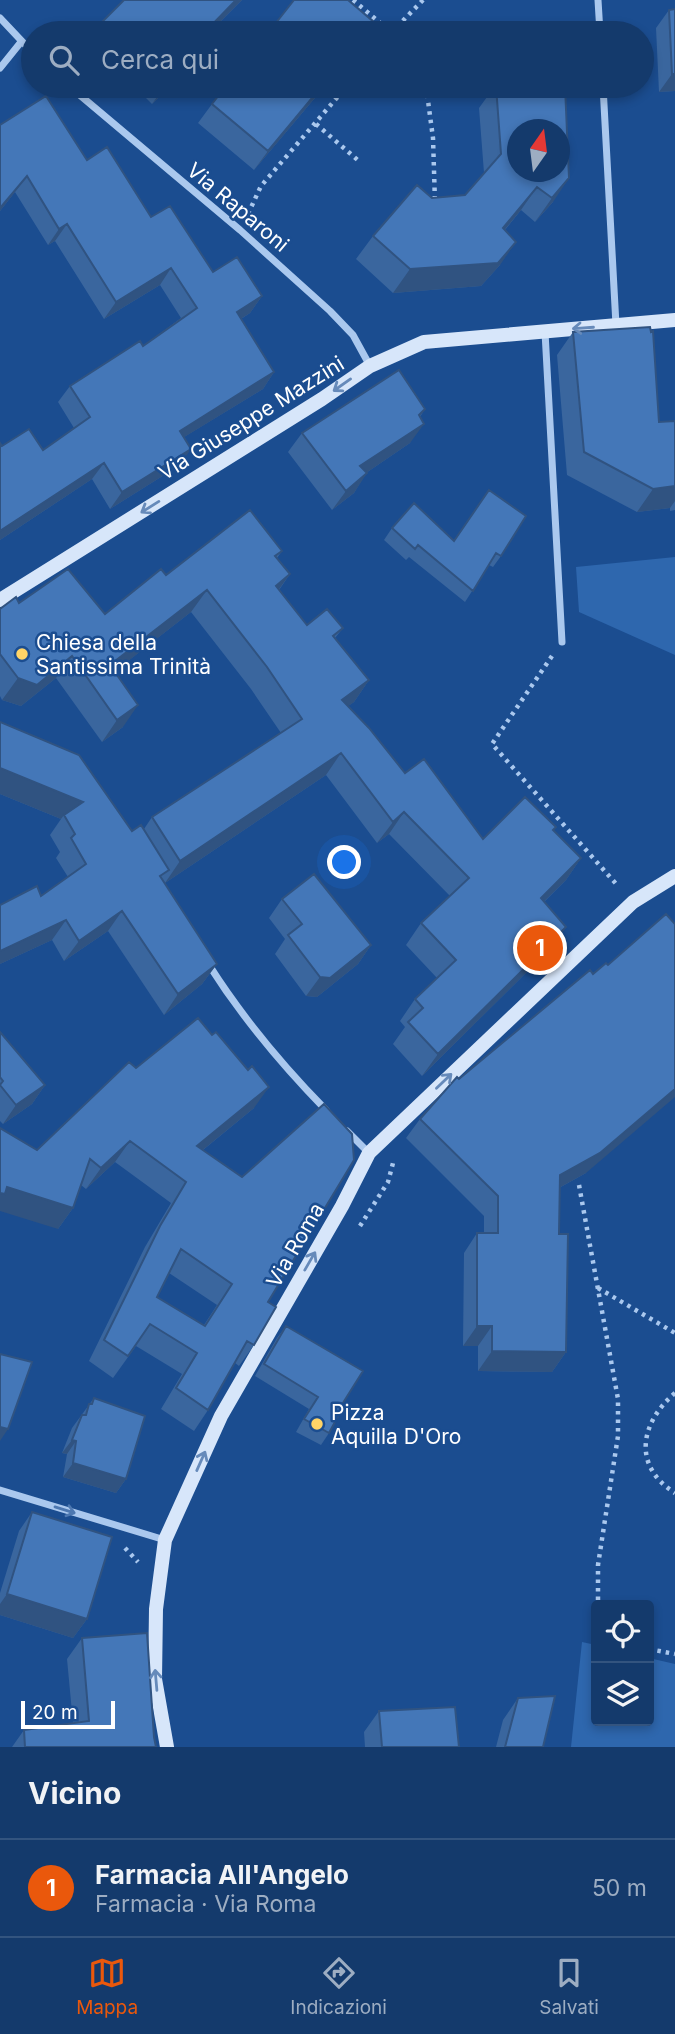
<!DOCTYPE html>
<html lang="it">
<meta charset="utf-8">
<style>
:root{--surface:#143a6c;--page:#214574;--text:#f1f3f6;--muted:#9dadc2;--line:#33547f;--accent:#ea580c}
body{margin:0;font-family:Inter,sans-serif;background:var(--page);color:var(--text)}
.controls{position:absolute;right:21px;bottom:21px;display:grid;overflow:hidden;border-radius:7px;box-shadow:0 4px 10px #0003}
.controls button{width:63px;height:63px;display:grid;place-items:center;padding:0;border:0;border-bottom:2px solid var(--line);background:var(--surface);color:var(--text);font:35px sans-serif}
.compass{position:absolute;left:507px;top:119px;width:63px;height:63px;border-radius:50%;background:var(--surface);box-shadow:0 4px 10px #0003;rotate:14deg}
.scale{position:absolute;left:21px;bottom:18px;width:94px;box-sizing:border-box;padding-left:7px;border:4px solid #fff;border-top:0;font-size:19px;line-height:24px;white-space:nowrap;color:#fff;-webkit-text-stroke:5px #1b4d90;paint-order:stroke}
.you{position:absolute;left:345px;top:863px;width:24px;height:24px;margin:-18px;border:5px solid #fff;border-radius:50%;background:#1a73e8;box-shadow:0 0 0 10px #1a73e833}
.badge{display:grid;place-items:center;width:46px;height:46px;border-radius:50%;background:var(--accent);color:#fff;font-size:23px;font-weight:700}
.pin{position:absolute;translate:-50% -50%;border:4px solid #fff;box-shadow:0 2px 7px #0006}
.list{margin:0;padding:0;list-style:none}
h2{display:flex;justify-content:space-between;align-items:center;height:91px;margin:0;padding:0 28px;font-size:30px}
h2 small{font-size:23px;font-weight:400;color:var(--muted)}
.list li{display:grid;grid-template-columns:46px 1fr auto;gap:21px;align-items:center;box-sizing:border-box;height:98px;padding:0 28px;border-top:2px solid var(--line)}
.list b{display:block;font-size:26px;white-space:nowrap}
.list p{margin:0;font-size:23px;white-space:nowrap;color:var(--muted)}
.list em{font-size:23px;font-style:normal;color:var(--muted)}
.icon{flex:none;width:38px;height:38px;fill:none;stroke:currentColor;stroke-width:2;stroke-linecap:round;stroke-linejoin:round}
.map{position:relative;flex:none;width:675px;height:1747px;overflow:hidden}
.search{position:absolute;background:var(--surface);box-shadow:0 4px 10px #0003;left:21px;right:21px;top:21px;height:77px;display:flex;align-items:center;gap:18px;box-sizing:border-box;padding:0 24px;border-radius:38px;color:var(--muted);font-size:26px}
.sheet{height:189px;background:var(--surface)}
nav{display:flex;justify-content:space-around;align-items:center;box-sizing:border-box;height:98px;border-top:2px solid var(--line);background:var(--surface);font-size:19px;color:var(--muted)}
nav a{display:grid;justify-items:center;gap:4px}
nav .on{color:var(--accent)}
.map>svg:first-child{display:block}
</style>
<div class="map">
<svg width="675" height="1747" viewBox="0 0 675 1747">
<rect width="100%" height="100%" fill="#1b4d90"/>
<!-- green -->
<path fill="#2e67ae" d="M675,557v98l-96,-43 -3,-45z
M582,1642l14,3v76h53v-63l26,6v83h-104z"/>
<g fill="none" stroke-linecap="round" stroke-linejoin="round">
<!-- path -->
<path stroke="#aac8ee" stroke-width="4.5" stroke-dasharray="3.5 5" stroke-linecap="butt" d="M353,0l38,32
M391,33l32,-33
M426,86l7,52 2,65
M316,124l44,38
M248,214l13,-28 86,-100
M552,656l-60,88 126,142
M579,1185l39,214v37l-20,129v40
M360,1226l28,-44 5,-19
M598,1288l77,45
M675,1393c-35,30 -43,73 0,100
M125,1548l13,14
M649,1649l26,5"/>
<!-- street -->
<path stroke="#aac8ee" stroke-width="7" d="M598,0l2,33
M0,18l33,35
M0,68l21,-26
M69,86l171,144 90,81 23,24 17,31
M603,86l13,239
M545,332l17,310
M209,965c33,52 74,101 117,145
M347,1131l22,22
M0,1490l165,50"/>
<!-- secondary -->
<path stroke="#d7e6fa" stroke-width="14" d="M0,600l322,-201 48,-33 54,-24 251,-22
M167,1747l-12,-68 1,-70 9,-69 56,-124 121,-210 27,-53 264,-251 42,-26"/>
</g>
<!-- wall -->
<path fill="#3a669e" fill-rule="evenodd" d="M124,0h118l-33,33h-115l8,-11z
M669,10l6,81 -16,1 -3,-64z
M134,86h36l-18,18z
M325,86l-71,84 -56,-47 14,-19z
M495,86h70l-12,116 -18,20 -14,-12 -16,20 -5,35 -19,21 -88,7 -37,-34 17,-23 59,-38 33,-3 19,-22 -5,-65z
M0,125l87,35 126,112 49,24 -12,17 -9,6 33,53 -11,17 -79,48 -4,28 -70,44 -18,-30 -92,61v-97l2,3 41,4 31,-22 -16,-26 12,-16 73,-40 38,-28 -21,-33 -56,34 -49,-78 -7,4 -33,-53 -15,19z
M573,332l86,90 16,-1v89l-5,1v-3l-33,4 -70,-37 -10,-120z
M425,409l-5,8 -10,26 -44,30 -12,20 -22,17 -44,-58 14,-19z
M489,490l12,66 -8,11 -4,-2 -24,37 -56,-45 -3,3 -22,-20 8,-12 62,13z
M282,551l-5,7 13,16 -11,16 28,35 36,3 -8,10 34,42 -15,22 -6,4 57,67 78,66 70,-9 28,28 -15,22 -22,22 22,25 -15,21 -129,128 -29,-32 12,-17 -5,-6 15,-22 22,-21 -31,-33 15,-22 29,-27 -61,-62 -12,9 -51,-68 -161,108 52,81 -15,20 -38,31 -56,-84 -44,30 -12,-21 -52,24v-59l41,-9 27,-19 -12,-19 4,-6 -10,-17 11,-16 -61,-25v-72l132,109 12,-2 8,-12 129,-84 -30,-44 -60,-77 -76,59 8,56 -21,15 -46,-64 -35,28 -19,-6 -2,-4v-87l19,-6 86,11 61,-39z
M282,899l89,46 -13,19 -41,33 -11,-1 -31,-42 10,-15 -16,-21z
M608,965l-22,208 -27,15v46l7,118 -14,20 -74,-1v-25h-15l1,-93 13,-20h7v-17l-78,-78 14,-19 39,-40 134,-105z
M0,1032l45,53 -13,19 -29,20 -3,-3z
M136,1068l118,40 -51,42 65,152 -14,43 -15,21 -4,-3 -27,47 -14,21 -33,-22 21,-35 -46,-28 -23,32 -24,-17 56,-114 26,-44 -56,-41 -29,27 -5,-4 -8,23 -15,21 -21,-79zM169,1273l48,32 -13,20 -47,-28z
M286,1326l55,80 -12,27 -8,12 -25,-13 13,-23 -54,-33 22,-38z
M94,1398l32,81 -10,14 -53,-16 4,-23 -5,-1 10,-25z
M32,1512l55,107 -14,19 -73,-23v-22l19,-62z
M82,1638l72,99 -81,-14 -6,-64z
M518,1698l25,49h-47l7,-27z
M379,1711l80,36h-94l-1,-15z
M24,1730l1,17h-13z"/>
<!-- shaded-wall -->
<path fill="#305381" d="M236,0h6l-33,33h-5z
M672,74h3v17l-16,1z
M165,86h5l-18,18z
M322,86h3l-71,84 14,-19z
M27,176l-12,16 -15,19v-3z
M569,178l-16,24 -18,20 17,-24z
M537,187l-16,23 -34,41 16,-23z
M67,224l-12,17 -7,4 11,-16z
M516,242l-16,23 -19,21 -88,7 17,-24z
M171,268l-11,17 -56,34 12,-17z
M262,296l-12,17 -25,16 12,-17z
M274,372l-11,17 -95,58 12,-16z
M424,424l-14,19 -63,43 13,-20z
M191,449l-11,16 -70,44 12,-17z
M104,463l-12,16 -92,61v-9z
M367,473l-13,20 -22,17 14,-19z
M675,486v15l-5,7 -33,4 16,-23z
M290,574l-16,22 2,-10z
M207,590l-16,22 -96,75 15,-22z
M72,656l-16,22 -35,28 -19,-6 16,-22z
M369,680l-15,22 -27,20 15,-22z
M138,705l-15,22 -21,15 15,-22z
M341,753l-15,22 -161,108 15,-22z
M0,768l83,34 -19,13 -3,4 -61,-25z
M404,812l-15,22 -12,9 16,-21z
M581,858l-15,22 -41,40 16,-22z
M122,911l-14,20 -44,30 15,-20z
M66,920l-14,20 -52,24v-13z
M566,927l-15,21 -129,128 16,-22z
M371,945l-13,19 -41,33 -11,-1 14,-19z
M217,964l-15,20 -38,31 14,-21z
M45,1085l-13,19 -29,20 13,-19z
M269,1087l-15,21 -72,59 15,-21z
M675,1089v8l-89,76 -40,22 14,-20z
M130,1141l-15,21 -29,27 15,-21z
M7,1187l66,21 -15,21 -58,-18v-18z
M477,1326h15l-14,20h-15z
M492,1351l74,1 -14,20 -74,-1z
M0,1427l8,2 -8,12z
M72,1440l4,1 -9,13 -5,-1z
M73,1463l53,16 -10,14 -53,-16z
M7,1594l80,25 -14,19 -73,-23v-11z"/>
<!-- building -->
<path fill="#4477b8" stroke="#305381" stroke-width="2" fill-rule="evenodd" d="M124,0h112l-32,33h-91l-11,-11z
M294,0h54l27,23 -9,10h-98z
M675,9v65h-3l-3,-64z
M226,86h96l-54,65 -56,-47z
M496,86h69l4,92 -17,20 -15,-11 -34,41 13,14 -18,21 -88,6 -37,-33 44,-51 15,13 33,-3 36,-41zM517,130h42v42h-42z
M46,96l41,64 20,-13 44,70 19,-11 43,66 24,-15 25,39 -25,16 37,60 -94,59 11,18 -69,43 -18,-29 -104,68v-88l2,3 27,-17 14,21 47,-33 -20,-31 70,-45 3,5 54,-38 -26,-40 -55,34 -49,-78 -8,5 -32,-53 -27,32v-83z
M650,327l1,5 2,-1 6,91 16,-1v65l-22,3 -69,-37 -11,-120z
M399,370l26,39 -6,6 5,9 -64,42 7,7 -21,18 -44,-58z
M489,490l37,26 -25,40 -5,-3 -23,38 -55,-46 -3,4 -23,-21 22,-25 40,38z
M250,510l32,41 -7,5 15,18 -14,12 31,39 20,-16 16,19 -10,8 36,44 -27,20 27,28 36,45 19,-14 59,80 42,-42 31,30 -3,3 28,28 -40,40 25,29 -128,127 -30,-32 15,-14 -8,-9 41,-39 -35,-37 48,-45 -65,-66 -11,10 -52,-69 -161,108 -28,-44 150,-98 -35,-52 -60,-77 -97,75 28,40 -21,15 -45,-64 -35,29 -19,-7 -18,-24v-45l16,-12 3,6 49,-34 37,45 56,-45 5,6z
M0,722l79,33 53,76 9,-6 28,45 -9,6 57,88 -39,30 -56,-83 -43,30 -13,-21 -66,31v-46l37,-19 4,10 45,-32 -15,-26 4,-4 -11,-19 19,-13 -83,-34z
M314,874l57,71 -41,33 -10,-1 -32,-42 14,-11 -20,-25z
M666,914l9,10v165l-75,64 -40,22 -1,59h9l-2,118 -74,-1v-25h-15v-93h21v-37l-78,-77 37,-42 2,2 131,-109 3,4 13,-11 2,2z
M198,1018l14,17 4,-3 32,38 4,-4 17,21 -72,59 45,31 82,-73 28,30 2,26 -86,142 8,5 -22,38 -7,-4 -39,69 -32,-22 21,-35 -47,-29 -22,32 -24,-16 56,-114 26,-44 -56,-41 -29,27 -11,-9 -17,49 -66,-21 -2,7 -5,-1v-65l37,22 92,-88 7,6zM181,1249l51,35 -27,42 -48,-29z
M0,1032l45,53 -29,20 -16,-20 3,-4 -3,-4z
M286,1326l77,45 -22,35 2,1 -14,26 -25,-14 14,-22 -54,-33z
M0,1354l32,8 -24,67 -8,-2z
M94,1398l51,18 -19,63 -53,-16 3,-22 -4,-1 10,-25h4l3,-11h3z
M32,1512l80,25 -25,82 -80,-25z
M147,1633l7,104 2,10h-131l-1,-17 65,-9 -7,-83z
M555,1696l-12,51h-38l13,-49z
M455,1707l4,40h-77l-3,-36z"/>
<!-- one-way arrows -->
<defs><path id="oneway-shaft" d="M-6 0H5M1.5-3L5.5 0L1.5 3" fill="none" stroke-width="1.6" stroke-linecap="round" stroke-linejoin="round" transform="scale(1.75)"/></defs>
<g stroke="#668aba">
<use href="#oneway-shaft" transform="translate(583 328) rotate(176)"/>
<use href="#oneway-shaft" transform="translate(342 385) rotate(145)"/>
<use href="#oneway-shaft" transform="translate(150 507) rotate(148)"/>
<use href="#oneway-shaft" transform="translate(444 1081) rotate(-44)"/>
<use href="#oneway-shaft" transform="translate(310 1261) rotate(-60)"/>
<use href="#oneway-shaft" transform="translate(201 1461) rotate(-66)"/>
<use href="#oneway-shaft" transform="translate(156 1680) rotate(-95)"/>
</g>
<use stroke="#4d78b1" href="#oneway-shaft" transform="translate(65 1510) rotate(17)"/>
<!-- markers -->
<g fill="#ffd467" stroke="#1b4d90" stroke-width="2.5">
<circle cx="22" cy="654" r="7"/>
<circle cx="317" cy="1424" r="7"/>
</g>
<g text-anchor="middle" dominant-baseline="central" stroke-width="5" stroke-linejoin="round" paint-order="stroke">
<!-- street labels -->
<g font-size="21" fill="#fff" stroke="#1b4d90">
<text transform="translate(238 207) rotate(40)">Via Raparoni</text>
<text transform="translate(251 418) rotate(-32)">Via Giuseppe Mazzini</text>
<text transform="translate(295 1245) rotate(-60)">Via Roma</text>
</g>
<!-- poi labels -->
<g font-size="21" fill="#fff" stroke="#1b4d90" text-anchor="start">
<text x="36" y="642">Chiesa della<tspan x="36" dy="24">Santissima Trinità</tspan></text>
<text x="331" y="1412">Pizza<tspan x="331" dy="24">Aquilla D'Oro</tspan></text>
</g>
</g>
</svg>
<div class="controls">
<button><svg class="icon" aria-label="locate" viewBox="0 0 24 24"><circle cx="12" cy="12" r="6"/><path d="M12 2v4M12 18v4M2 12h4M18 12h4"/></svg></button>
<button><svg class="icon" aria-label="layers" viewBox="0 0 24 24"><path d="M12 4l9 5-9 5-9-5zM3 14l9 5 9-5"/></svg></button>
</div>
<svg class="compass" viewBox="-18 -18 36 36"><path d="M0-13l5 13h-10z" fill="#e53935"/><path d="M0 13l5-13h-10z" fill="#9dadc2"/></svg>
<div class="scale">20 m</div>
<div class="you"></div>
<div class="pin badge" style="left:540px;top:948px">1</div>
<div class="search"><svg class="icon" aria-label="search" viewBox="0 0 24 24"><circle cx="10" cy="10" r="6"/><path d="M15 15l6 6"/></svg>Cerca qui</div>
</div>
<section class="sheet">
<h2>Vicino<small></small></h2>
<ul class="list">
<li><span class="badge">1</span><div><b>Farmacia All'Angelo</b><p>Farmacia · Via Roma</p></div><em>50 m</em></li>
</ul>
</section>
<nav>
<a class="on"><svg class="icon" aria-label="map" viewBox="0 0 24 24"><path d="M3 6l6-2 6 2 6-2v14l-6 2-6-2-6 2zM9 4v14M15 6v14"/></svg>Mappa</a>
<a><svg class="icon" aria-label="directions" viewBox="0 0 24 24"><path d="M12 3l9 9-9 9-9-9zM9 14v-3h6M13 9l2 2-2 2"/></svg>Indicazioni</a>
<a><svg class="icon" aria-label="saved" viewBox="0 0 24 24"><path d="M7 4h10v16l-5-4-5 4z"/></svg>Salvati</a>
</nav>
